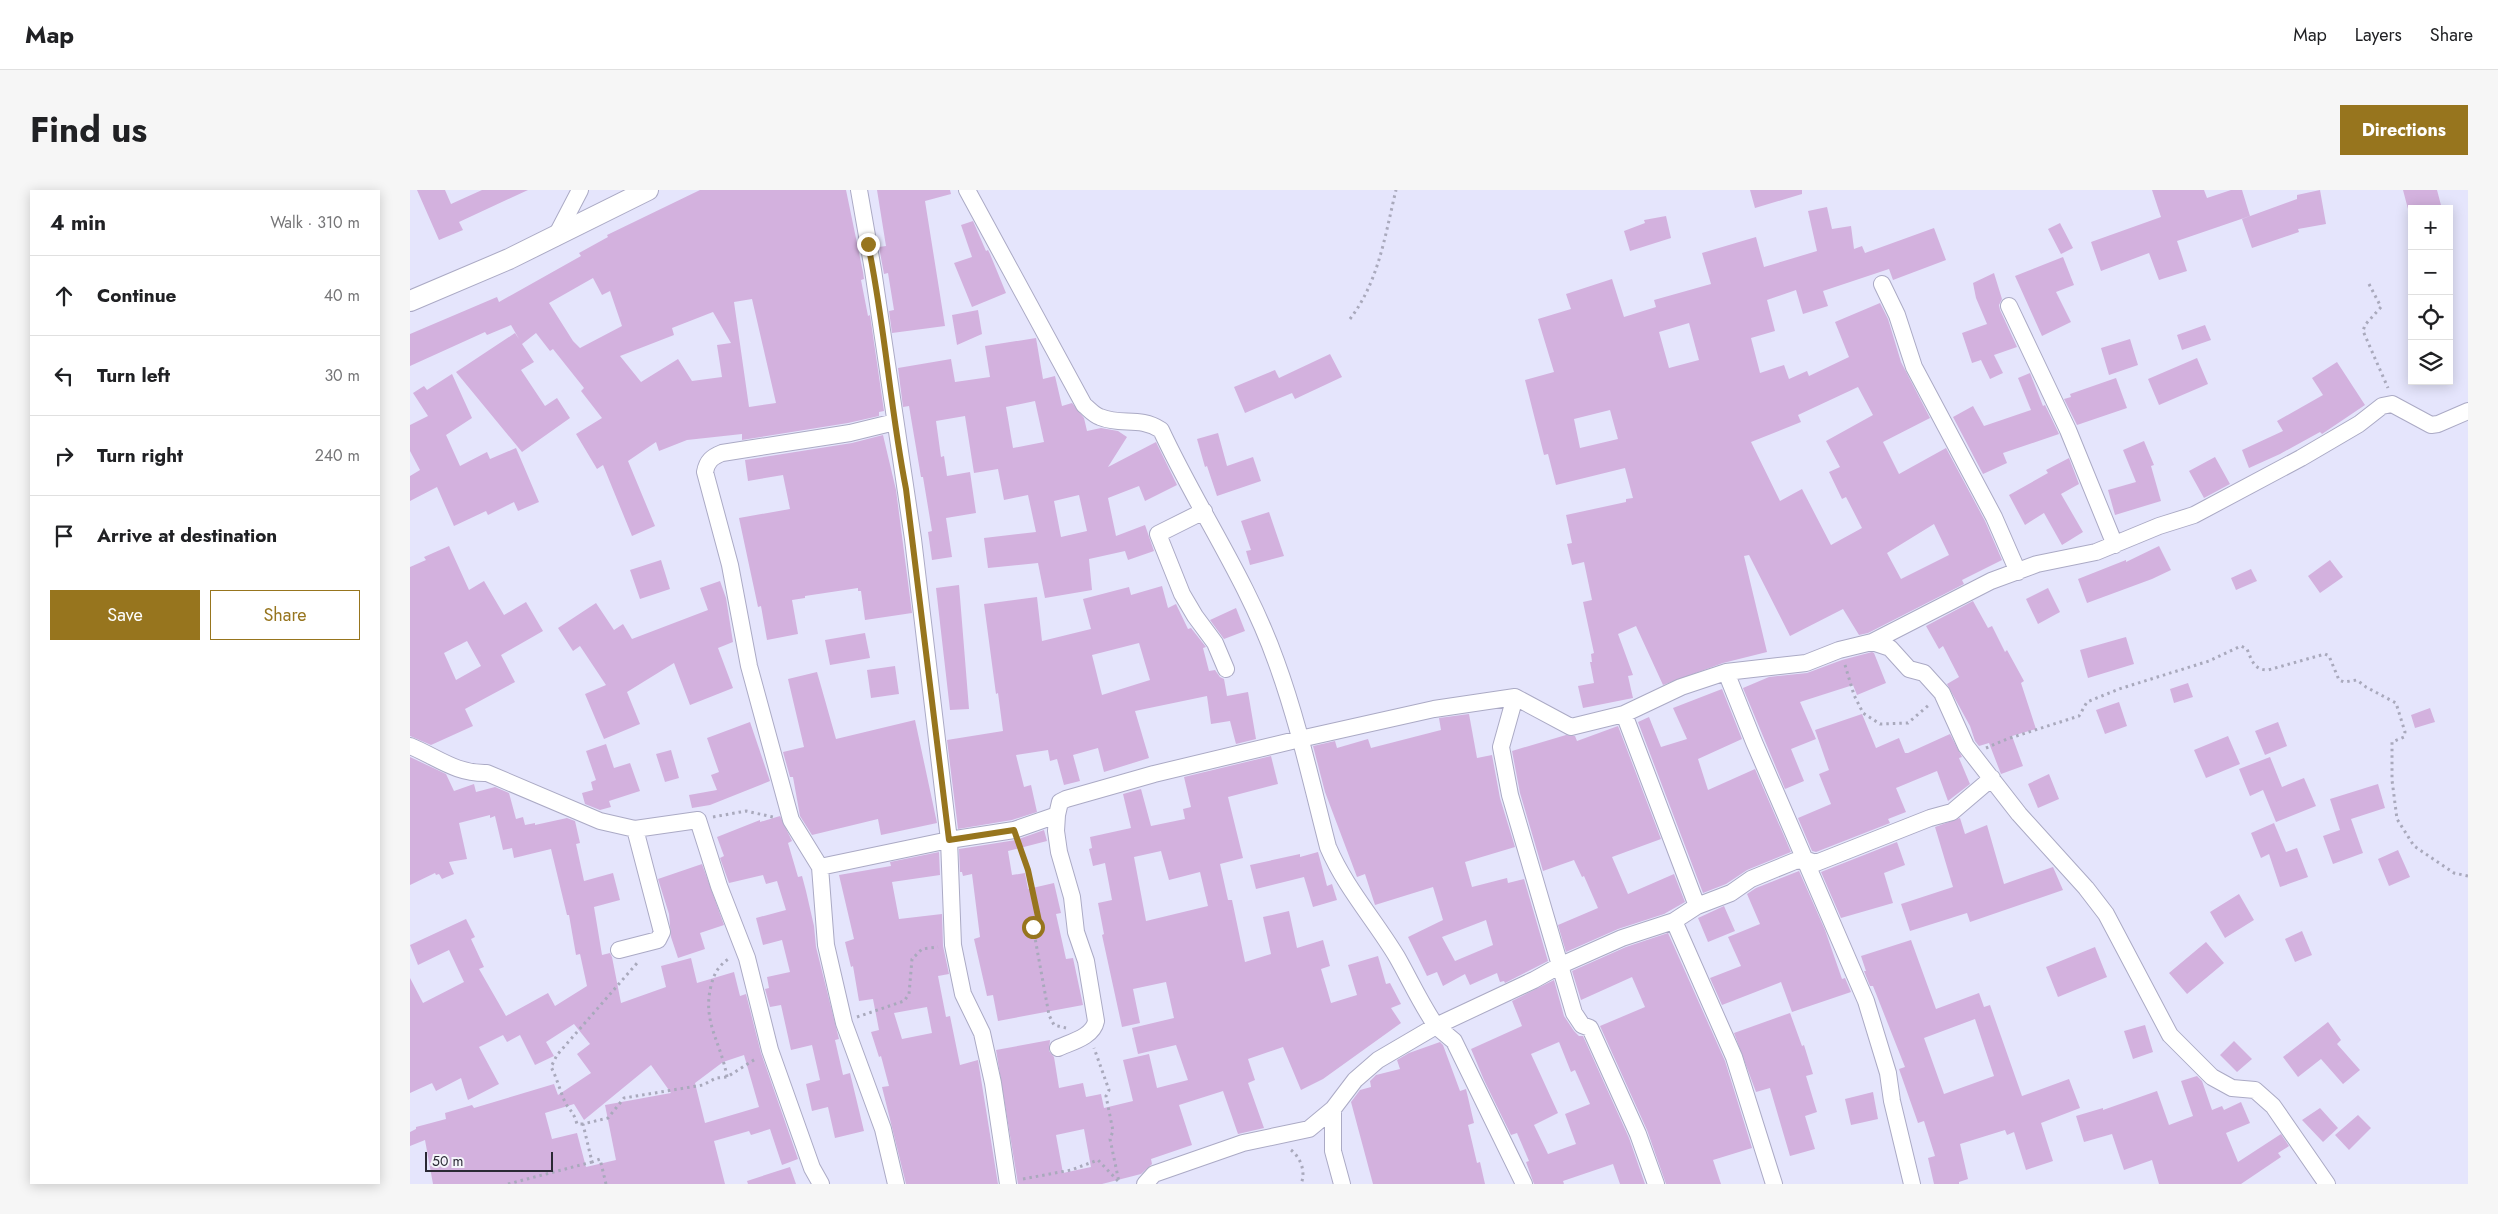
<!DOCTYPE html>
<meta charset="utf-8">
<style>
:root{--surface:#fff;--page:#f6f6f6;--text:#202124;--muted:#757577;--line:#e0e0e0;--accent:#97751e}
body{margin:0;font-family:Jost,sans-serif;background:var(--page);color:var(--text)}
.controls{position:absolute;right:15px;top:15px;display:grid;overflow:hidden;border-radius:0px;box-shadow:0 2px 12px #0003}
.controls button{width:45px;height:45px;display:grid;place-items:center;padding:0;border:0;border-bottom:1px solid var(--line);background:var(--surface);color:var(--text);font:25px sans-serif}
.scale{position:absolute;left:15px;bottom:12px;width:128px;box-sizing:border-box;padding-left:5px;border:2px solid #2a2934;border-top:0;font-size:14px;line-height:18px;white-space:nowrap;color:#2a2934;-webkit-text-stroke:4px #f4f4fa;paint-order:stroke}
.stop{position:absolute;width:15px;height:15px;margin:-11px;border:4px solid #97751e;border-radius:50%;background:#fff}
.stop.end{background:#97751e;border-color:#fff;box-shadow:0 1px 5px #0008}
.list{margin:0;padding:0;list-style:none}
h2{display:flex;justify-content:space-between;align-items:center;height:65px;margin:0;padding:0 20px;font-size:21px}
h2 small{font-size:16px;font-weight:400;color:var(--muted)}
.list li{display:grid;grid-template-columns:32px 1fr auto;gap:15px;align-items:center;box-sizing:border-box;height:80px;padding:0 20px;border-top:1px solid var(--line)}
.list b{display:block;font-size:19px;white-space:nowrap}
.list em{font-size:16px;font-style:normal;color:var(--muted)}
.actions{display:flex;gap:10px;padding:15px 20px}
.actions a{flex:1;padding:11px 0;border:1px solid var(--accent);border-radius:0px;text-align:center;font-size:18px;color:var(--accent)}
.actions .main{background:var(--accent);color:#fff}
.icon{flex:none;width:28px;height:28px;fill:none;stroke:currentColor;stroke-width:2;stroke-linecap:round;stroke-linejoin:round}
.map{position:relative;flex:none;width:2058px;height:994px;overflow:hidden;border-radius:0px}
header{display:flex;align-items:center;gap:30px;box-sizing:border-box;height:70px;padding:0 25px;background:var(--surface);border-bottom:1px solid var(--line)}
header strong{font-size:24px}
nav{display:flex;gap:28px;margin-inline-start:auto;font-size:18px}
.intro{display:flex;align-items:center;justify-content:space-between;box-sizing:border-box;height:120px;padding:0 30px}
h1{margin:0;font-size:35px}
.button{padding:12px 22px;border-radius:0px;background:var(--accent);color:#fff;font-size:18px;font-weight:700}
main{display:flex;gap:30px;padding:0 30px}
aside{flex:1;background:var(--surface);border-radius:0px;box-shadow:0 2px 12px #0003}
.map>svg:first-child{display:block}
</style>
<header>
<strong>Map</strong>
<nav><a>Map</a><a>Layers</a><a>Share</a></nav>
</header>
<div class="intro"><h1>Find us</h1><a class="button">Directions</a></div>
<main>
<aside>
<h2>4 min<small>Walk · 310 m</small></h2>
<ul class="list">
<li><svg class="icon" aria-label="ahead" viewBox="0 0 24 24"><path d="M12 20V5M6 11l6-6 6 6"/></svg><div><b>Continue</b></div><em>40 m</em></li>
<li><svg class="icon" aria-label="left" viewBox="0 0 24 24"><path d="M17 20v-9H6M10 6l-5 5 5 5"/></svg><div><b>Turn left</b></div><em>30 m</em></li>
<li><svg class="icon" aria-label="right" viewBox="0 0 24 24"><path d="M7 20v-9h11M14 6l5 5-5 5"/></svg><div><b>Turn right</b></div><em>240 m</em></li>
<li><svg class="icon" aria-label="arrive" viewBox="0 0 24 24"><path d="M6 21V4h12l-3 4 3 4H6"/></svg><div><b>Arrive at destination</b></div></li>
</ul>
<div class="actions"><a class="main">Save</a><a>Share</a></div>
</aside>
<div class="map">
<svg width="2058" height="994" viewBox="0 0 2058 994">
<rect width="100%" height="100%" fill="#e5e5fc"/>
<!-- building -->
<path fill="#d3b1de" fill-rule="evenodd" d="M7,0h28l6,14 31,-14h46l-69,32 4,8 -24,10z
M290,0h146l17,82 1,7 -3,1 7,36 2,-1 14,96 -5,1v4l-31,7 -106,17v-6l-55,6 -28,11 -3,-9 -28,19 27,65 -23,10 -29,-71 -6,4 -21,-35 26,-16 -21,-27 3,-3 -31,-39 -3,2 -14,-18 -14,11 12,18 -13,8 24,36 12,-8 13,20 -48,34 -66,-80 59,-39 4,6 -8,-14 -24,10 -2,-3 -75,34v-32l87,-37 2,5 82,-46 -2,-3 29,-16 -1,-2zM183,88l9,17 8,-4 12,35 -42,22 -7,-7 -24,-38zM342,109l24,104 -27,4 -15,-105zM303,122l18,31 -14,2 5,32 -30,4 -14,-22 -37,23 -21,-26 54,-21 -2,-7z
M467,0h73l1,4 -26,7 20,125 -53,7 -3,-22 5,-1 -6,-37 -4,1 -5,-27 7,-1z
M1340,0h52v4l-47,14z
M1742,0h52l3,8 24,-8h11l8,26 -73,25 10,30 -28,9 -10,-27 -48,18 -10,-29 70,-25z
M1910,0l6,34 -28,5 1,3 -47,16 -10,-29 55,-20v-4z
M1993,0h34l5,19h-34z
M1417,17l5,22 19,-3 3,23 8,-3 3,7 69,-25 12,32 -53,20 -4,-11 -66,22 5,15 -25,8 -7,-24 -29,10 8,31 -24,7 9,35 24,-8 5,14 18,-8 2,5 40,-19 -14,-35 45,-19 8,16 13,43 29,56 -47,24 16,32 47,-26 39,73 17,39 -40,20 2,4 -96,49 -9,2 -16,-26 -53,27 -41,-81 -5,1 23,96 -44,11 -60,22 -27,-59 -18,8 15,41 -5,1 5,22 -50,10 -5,-22 16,-3 -4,-21h2l-1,-8 3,-1 -11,-51 9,-2 -8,-38 -12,3 -5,-21 5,-1 -6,-28 60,-13v-3l7,-1 -8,-30 -69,17 -8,-31 -4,1 -19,-75 29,-8 -16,-53 33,-10 -5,-15 46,-15 12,38 32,-10 -2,-7 57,-16 -9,-31 54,-16 8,30 53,-16 -9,-40zM1279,133l10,37 -30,8 -10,-36zM1448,197l15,28 -47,26 14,26 -11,5 13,27 4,-2 16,31 -31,17 -29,-56 -22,12 -29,-59 50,-20 -3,-7zM1200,220l8,29 -38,9 -6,-29zM1524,334l15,31 -48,24 -14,-26z
M1256,26l5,22 -41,13 -6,-20 21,-8 -1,-3z
M563,31l13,30 2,-1 2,4 16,39 -34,14 -18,-44 18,-6 -11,-32z
M1650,33l13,25 -12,6 -13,-25z
M1653,67l11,28 -18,7 15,30 -29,14 -27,-60z
M1584,83l8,26 -3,6 1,5 17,37 -23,8 9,18 -13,6 -9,-19 -9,3 -10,-30 25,-9 -11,-26 -3,-15z
M568,120l4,24 -25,11 -5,-30z
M1795,135l6,15 -29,10 -5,-15z
M626,148l7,41 12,-3 7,30 10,-3 12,15 3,13 14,-3 17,3 9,6 -19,30 48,-25 21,43 -32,16 -6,-15 -31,12 8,38 29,-11 9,26 -26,9 -3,-9 -36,8 3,31 -47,8 -7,-35 -50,5 -4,-30 52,-6 -8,-37 -24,5 -6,-31 -24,4 -9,-57 -29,5 5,36 3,-1 3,20 23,-4 6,41 -30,5 6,39 -20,3 -4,-28 4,-1 -9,-54h-2l-12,-71 -6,1 -5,-39 53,-9 4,23 35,-5 -5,-31zM625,211l9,41 -31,6 -7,-41zM669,305l8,36 -26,6 -7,-36z
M1720,149l8,26 -29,10 -8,-27z
M920,164l12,23 -47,22 -3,-6 -47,20 -11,-26 41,-17 4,8z
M1787,168l11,26 -49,21 -11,-26z
M1927,172l28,43 -43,29 -2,-2 -40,22 -31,14 -7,-18 41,-19 -6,-10 46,-26 -11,-17z
M1620,183l13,33 2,-1 14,29 -56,19 4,10 -24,11 -30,-57 20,-11 11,20 47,-16 -13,-32z
M42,184l20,44 -26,17 14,31 27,-14 3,7 26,-11 23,54 -21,9 -4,-9 -26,13 -2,-4 -32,15 -17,-39 -27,14v-25l10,-6 -10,-19v-26l18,-9 -15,-23 11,-7 3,4z
M1706,188l11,30 -50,17 -13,-26 7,-2 -1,-3z
M808,243l9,33 26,-9 8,24 -44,15 -10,-30 -2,1 -8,-28z
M473,245l13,55 16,123 -47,7 -4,-29h-3v-3l-53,8v2l-13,2 6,34 -31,6 -6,-34 -3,1 -19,-89 51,-9 -7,-34 -35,6 -3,-21 107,-17z
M1734,251l10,24 -3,1 10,35 -46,14 -7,-25 28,-8 -13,-32z
M1805,267l15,27 -26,14 -15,-27z
M1659,268l10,26 -18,10 22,38 -21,13 -18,-32 -19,12 -16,-30 39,-22 -2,-3z
M859,322l15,44 -34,9 -4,-14 5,-1 -10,-29z
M39,356l20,44 15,-9 20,34 22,-13 17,29 -42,24 14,27 -50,27 8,17 -42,19 -21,-9v-169l16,-7 -2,-3zM57,451l14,25 -25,14 -12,-27z
M1749,356l12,24 -19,9 -65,24 -9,-24 48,-19v2z
M251,370l9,29 -30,10 -10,-29z
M1920,370l13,17 -23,16 -12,-17z
M1841,379l6,12 -21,9 -5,-12z
M310,391l6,17 7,44 -15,6 15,40 -43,17 -16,-42 -47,29 13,32 -36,15 -19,-45 21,-9 -26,-39 -7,5 -15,-23 38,-25 18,27 9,-6 9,15 76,-29 -8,-22z
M549,395l10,124 -19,1 -14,-122z
M752,396l6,22 8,-4 12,25 3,-1 15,19 -3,1 6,23 6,-1 5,7 4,2 3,17 21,-4 8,47 -20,5 -6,-23 -19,3 -4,-28 -72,15 14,47 -45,14 -6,-24 -25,7 7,26 -16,4 -7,-26 -7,2 -2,-11 -32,5 8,32 7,-2 6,27 -25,8 -54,9 -11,-89 56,-9 -5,-38 -2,1 -12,-90 53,-7 5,44 49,-12 -8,-30 46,-12 2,8zM729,453l11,37 -48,15 -10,-40z
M1638,398l12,24 -22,12 -12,-25z
M1563,411l15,27 4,-2 13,26 2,-2 17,31 -3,2 15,46 -24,7 11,30 -22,8 -12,-31 -10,3 -4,-5 -5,-15 -23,-42 12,-7 -16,-31 -4,3 -13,-23z
M826,418l9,23 -21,8 -14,-19z
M455,443l5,25 -40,7 -5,-25z
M1716,447l8,27 -46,14 -8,-28z
M1462,462l2,1 12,30 -29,12 -4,-10 -53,17 16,37 -25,10 13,32 -19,8 -42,-101 26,-11 38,-4 35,-13z
M485,476l4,28 -28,4 -4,-28z
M407,482l19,67 79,-19 22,103 -56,12 -3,-16 -66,16 -12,-19 -7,-39h-3l-7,-25 21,-5 -16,-68z
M1778,493l5,14 -19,6 -4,-14z
M1312,499l20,50 -44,20 10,31 47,-21 36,83 -44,18 -21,14 -23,9 -65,-171 11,-5 12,30 26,-8 -14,-31z
M1709,512l8,24 -22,8 -9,-24z
M2020,518l5,14 -20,6 -4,-13z
M1059,524l8,44 15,-3 8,43 15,49 -50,15 7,25 35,-9 1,5 16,-4 24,82 -43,22 -1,-2 -4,1 -3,-9 -27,12 -5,-11 -22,12 -6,-14 -10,4 -19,-39 35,-17 -10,-33 -58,18 -10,-31 -8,3 -32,-85 -12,-46 22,-5 2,7 31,-9 3,9 70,-18 -2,-12zM1076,730l7,25 -38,16 -13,-24z
M1452,524l14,34 23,-10 6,15h3l42,-19 12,23 -3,1 11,26 -22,17 -11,-30 -41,17 10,24 -18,7 2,4 -74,29 -4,-1 -14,-33 33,-14 -12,-30 10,-4 -14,-40z
M340,532l20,59 -60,24 -18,3 -3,-13 28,-5 -6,-15 8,-3 -12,-34z
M1868,532l9,24 -22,9 -10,-24z
M1208,536l43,113 -49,18 16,37 46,-20 11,28 -21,12 -46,15 -52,23 -8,-27 40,-17 -14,-32 -2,1 -8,-17 -31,11 -23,-78 -8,-42 54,-16 9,1 2,5z
M1818,546l12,28 -34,14 -12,-28z
M196,554l8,24 16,-5 10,28 -31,10 2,6 -11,3 -15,-6 -3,-11 11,-3 -2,-8 5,-2 -10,-29z
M261,560l8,28 -14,4 -9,-28z
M861,566l7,28 -50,13 15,61 -23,6 8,36h4l13,62 26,-8 -8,-37 26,-6 8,37 26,-8 7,26 -9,3 10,34 26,-8 -9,-30 30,-9 8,28 4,-1 11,21 -10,4 10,15 -78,56 -22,11 -18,-43 -35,12 7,21 -7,3 16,45 -26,6 -15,-43 -44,14 13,40 -41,14 1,5 -11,10 -39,10h-84l-22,-134 54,-10 -1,11 5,6 5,31 24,-5 3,14 15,-3 3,14 29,-7 -10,-41 26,-6 8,34 31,-8 -12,-35 -38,9 -6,-26 42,-10 -8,-36 -33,7 7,34 -18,4 -20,-92 2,-1 -6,-31 14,-3 -7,-37 -12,3 -4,-17 3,-1 -2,-11 41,-9 -8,-34 18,-5 10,37 34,-7 -2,-10 8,-2 -7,-30zM751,661l8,29 31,-8 8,34 -62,15 -12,-64zM674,939l7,38 -28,6 -7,-38z
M0,567l36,17 8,17 20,-7 2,8 19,-5 14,6 7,26 7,-2 2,8 10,-2v2l32,-7 8,3 5,22 -4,1 8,37 29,-8 7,27 -26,7 8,48 8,-2 2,4 9,46 45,-16 -5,-21 30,-8 6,25 37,-11 6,24 6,-2 15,59 37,106 -16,6 -12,-36 -19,6 -2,-4 -35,10 11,43h-292l-8,-44 -15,6v-14l6,-3v-2l30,-8 -1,-6 27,-8 2,3 80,-24 4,11 33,-22 -14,-19 13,-10 -16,-20 -28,18 8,14 -19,9 -15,-30 -13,7 -4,-7 -24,12 20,37 -31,16 -7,-22 -25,13 -4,-8 -22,10v-115l13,25 41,-21 -15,-32 -31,15 -8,-20 56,-26 9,18 -4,2 13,28 -5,2 27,47 42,-23 7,13 32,-20 -7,-32 -4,1 -7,-40h-2l-16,-66 -37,9 -2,-10 -9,2 -8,-34 -5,2v-3l-31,8 8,36 -18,3 5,12 -12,5 -3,-5 -3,1 -1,-2 -25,12zM334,865l15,52 -54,16 -10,-40 28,-21zM241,875l20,28 -66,12 11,55 -30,7 -9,-34 -25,6 -7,-26 29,-9 10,16z
M1860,567l12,30 22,-9 12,28 -40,16 -13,-32 -13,6 -11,-27z
M1639,584l10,25 -21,9 -10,-24z
M1968,594l7,24 -34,11 12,34 -30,11 -10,-28 17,-6 -10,-31z
M370,626l12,25 -4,2 10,34 4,-1 4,15 8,35 2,21 23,92 -4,1 8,35 7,-2 14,58 -29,7 -7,-31 -16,4 -6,-27 14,-4 -8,-35 -21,5 -10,-45 -11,2 -5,-18 4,-1 -2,-11 23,-5 -8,-32 -19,5 -7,-27 30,-8 -9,-29 -11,3 -3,-9 -34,8 -9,-25 4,-2 -7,-19 43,-17v2z
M1550,628l5,16 22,-9 17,59 49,-17 10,23 -93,32 -3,-9 -57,18 -9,-27 52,-17 -18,-60z
M1864,633l12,29 11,-4 11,29 -28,10 -11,-33 -8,4 -10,-25z
M634,640l3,11 -39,10 4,24 13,-2 3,16 26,-6 7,30 -5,1 10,45 7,-1 10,47 -85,16 -5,-26 -6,1 -13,-57 6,-2 -8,-63 -9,2 -1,-4h-2l-1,-23 57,-9z
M1487,652l8,23 -21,8 9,30 -52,15 -20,-46z
M1988,660l12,27 -21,9 -11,-27z
M529,662l1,23 -48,7 7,37 43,-5 1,32 6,28 -11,2 8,41 4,-1 10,49 18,-5 20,124h-92l-24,-97 7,-1 -8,-30 -2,1 -8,-25 8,-2 -6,-31 -14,2 -6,-35 -2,1 -6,-25 9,-3 -15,-64 52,-9 -1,-4zM517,817l5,26 -30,6 -8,-26z
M908,662l9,34 5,-2 5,16 -24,7 -9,-30 -48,12 -6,-24 50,-11v3z
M292,674l22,61 -24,8 5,16 -27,9 -7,-21 -2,-23 -11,-35z
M1389,681l26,59 17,49 3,-1 6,14 -59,20 -11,-30 -59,23 -12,-27 31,-12 -13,-29 32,-13 -13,-30 9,-6z
M1829,704l15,26 -29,18 -15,-26z
M1314,716l11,25 -27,11 -10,-24z
M1892,741l10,24 -17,7 -10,-23z
M1258,743l57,128 27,87 -39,12 8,24h-55l-19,-54 -47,-104 45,-19 -13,-30 -51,23 -9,-29 54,-24z
M1501,750l25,69 43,-16 5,14 6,-2 32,91 47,-17 11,29 -39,15 12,38 -27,9 -12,-38 -7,3 -2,-5 -45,14 8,35 -9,3v2h-25l-6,-26 7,-2 -11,-35 -6,2 -19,-54 6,-2 -32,-81h-3l-6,-15h2l-5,-15zM1565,829l19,57 -50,18 -20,-56z
M1796,752l18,21 -37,31 -18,-21z
M1685,757l12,30 -49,20 -12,-30z
M1144,790l10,36 10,15 5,5h4l46,102 16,46h-25l-7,-20 -50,17 1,3h-30l-8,-22 3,-1 -12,-28 -6,2 -27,-55 -13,-31 51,-23 -10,-25zM1149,852l12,30 4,-2 15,34 -25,10 11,30 -28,10 -14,-29 24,-12 -27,-59z
M1380,823l12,33 2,-1 9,29 -7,2 11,36 -12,4 10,33 -25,7 -20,-68 -14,4 -22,-59z
M1918,832l13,18 -4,4 23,26 -17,14 -22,-25 -23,18 -15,-20z
M1735,835l8,27 -20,7 -9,-28z
M1824,851l18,18 -15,13 -17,-17z
M1030,852l3,3 17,46 6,-2 8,34 -6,2 9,38 3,-1 5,22h-112l-22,-82 9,-12 11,-3 -1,-6 6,-6 24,-6 -3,-9 12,-7z
M1787,886l5,5 10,29 10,-4 2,4 17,-8 9,21 -24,10 12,29 43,-28 8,12 -11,7 3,4 -40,27h-82l-7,-24 -28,10 -12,-36 -28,8 -8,-26 27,-8v2l54,-19 12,34 24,-9 -12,-35z
M1463,902l5,27 -27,6 -6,-26z
M1910,918l18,20 -15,14 -21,-22z
M1948,925l13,13 -22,22 -14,-15z
M380,977l6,17h-48l-1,-3z"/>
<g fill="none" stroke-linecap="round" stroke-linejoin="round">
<defs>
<path id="minor" d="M449,0l14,80 40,269 36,301 4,105 10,49 19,39 11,50 15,101
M557,0l117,215c5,4 10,10 16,12 22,9 39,-1 61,13 36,78 86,149 115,231 22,60 36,124 52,186 17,40 46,72 69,110 13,23 24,47 39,69l-58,34 -23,20 -22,29 -24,20 -66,14 -89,31 -9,10
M145,48l25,-48
M1472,94l15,31 17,52 80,150 24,55
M1599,116l59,124 47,115
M485,232l-45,11 -128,20c-10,4 -15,8 -17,19l25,93 19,101 42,154 29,47 6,78 18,78 39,106 13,55
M794,321l-46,23 24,60 13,22 20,27 11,26
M1462,452l18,6 19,21 15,4 18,20 24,53 53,68 67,74 20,26 64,121 42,42 20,11 23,2 18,16 54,78
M1316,482l28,70 112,259 22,72 4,28 20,83
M1105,507l-14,50 9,48 64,218 8,12 8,3 48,106 18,50
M1214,524l73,192
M0,556c27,11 46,28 77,27l113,48 35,8 63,-9 21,66 28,72 23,92 42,118 9,16
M647,625l-1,16 3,21 13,45 4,35 10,29 10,60c-3,16 -25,21 -38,27
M410,677l129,-27 65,-10 43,-15 3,-13 6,-3 88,-25 146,-35 134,-30 81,-12 56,30 53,-13 57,-27 45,-15 80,-9 33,-13 33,-8 119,-61 46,-17 59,-12 63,-26 35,-11 107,-57 58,-34 23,-18 10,-2 39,21 7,-1 30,-13
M1264,731l60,136 40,127
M209,760l39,-10 4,-8 -27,-103
M923,919v42l9,33
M1114,994l-70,-143 -18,-15 98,-46 25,-14 63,-28 52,-17 23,-15 34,-13 20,-14 44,-18 12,-1 9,3 114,-45 22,-6 40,-34"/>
<path id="tertiary" d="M0,111l99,-42 139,-69"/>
</defs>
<!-- minor casing -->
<use href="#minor" stroke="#abaac5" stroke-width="18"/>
<!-- tertiary casing -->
<use href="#tertiary" stroke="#abaac5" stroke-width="22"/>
<!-- path -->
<path stroke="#a9a9bc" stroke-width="3" stroke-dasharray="2.5 4" stroke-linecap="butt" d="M1959,94l12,23 -16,18 -2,6 25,57
M940,129c29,-38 35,-84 46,-129
M1435,475l9,30 9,18 17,11 28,-1 22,-19
M1576,558l21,-9 72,-23 8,-14 32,-13 90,-28 32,-15 6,3c5,12 7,21 21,21l57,-16 4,2 10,24 5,2 13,-2 9,7 30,16 9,29 -1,5 -12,5v38l5,39 17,27 40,27 14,3
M303,627l33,-6 27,6
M609,655l9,25 12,56 -7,1 16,88 5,10 12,3
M447,827l47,-16 5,-7 3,-35 10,-10 16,-2
M317,887c-6,-35 -25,-55 -16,-91 3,-13 8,-21 19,-28
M173,934h-6c-4,-14 -7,-12 -12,-22 -5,-11 -8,-24 -14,-35l6,-12 81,-93
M881,960c10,8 15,22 10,34
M613,989l48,-9 27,-10 21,22 -9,-43 3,-8 -7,-35 3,-6 -15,-42
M98,994l84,-22
M196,994l-6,-25 -8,3 -9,-38 25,-6 16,-20 79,-13 13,-7 11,-1 30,-19"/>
<!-- minor -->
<use href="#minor" stroke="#fff" stroke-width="16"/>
<!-- tertiary -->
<use href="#tertiary" stroke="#fff" stroke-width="20"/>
</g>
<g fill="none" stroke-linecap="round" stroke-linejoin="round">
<!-- route -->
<path stroke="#97751e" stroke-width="6" d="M458,54c17,81 22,164 38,245l43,351 65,-10 14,40 12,56 -7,1"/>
</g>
</svg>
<div class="controls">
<button>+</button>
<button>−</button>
<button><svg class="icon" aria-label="locate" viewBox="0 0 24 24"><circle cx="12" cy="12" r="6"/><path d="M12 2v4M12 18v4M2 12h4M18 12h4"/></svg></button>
<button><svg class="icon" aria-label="layers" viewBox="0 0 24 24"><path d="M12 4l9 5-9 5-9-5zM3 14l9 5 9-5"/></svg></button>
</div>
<div class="scale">50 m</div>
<div class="stop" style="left:623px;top:737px"></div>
<div class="stop end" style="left:458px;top:54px"></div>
</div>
</main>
